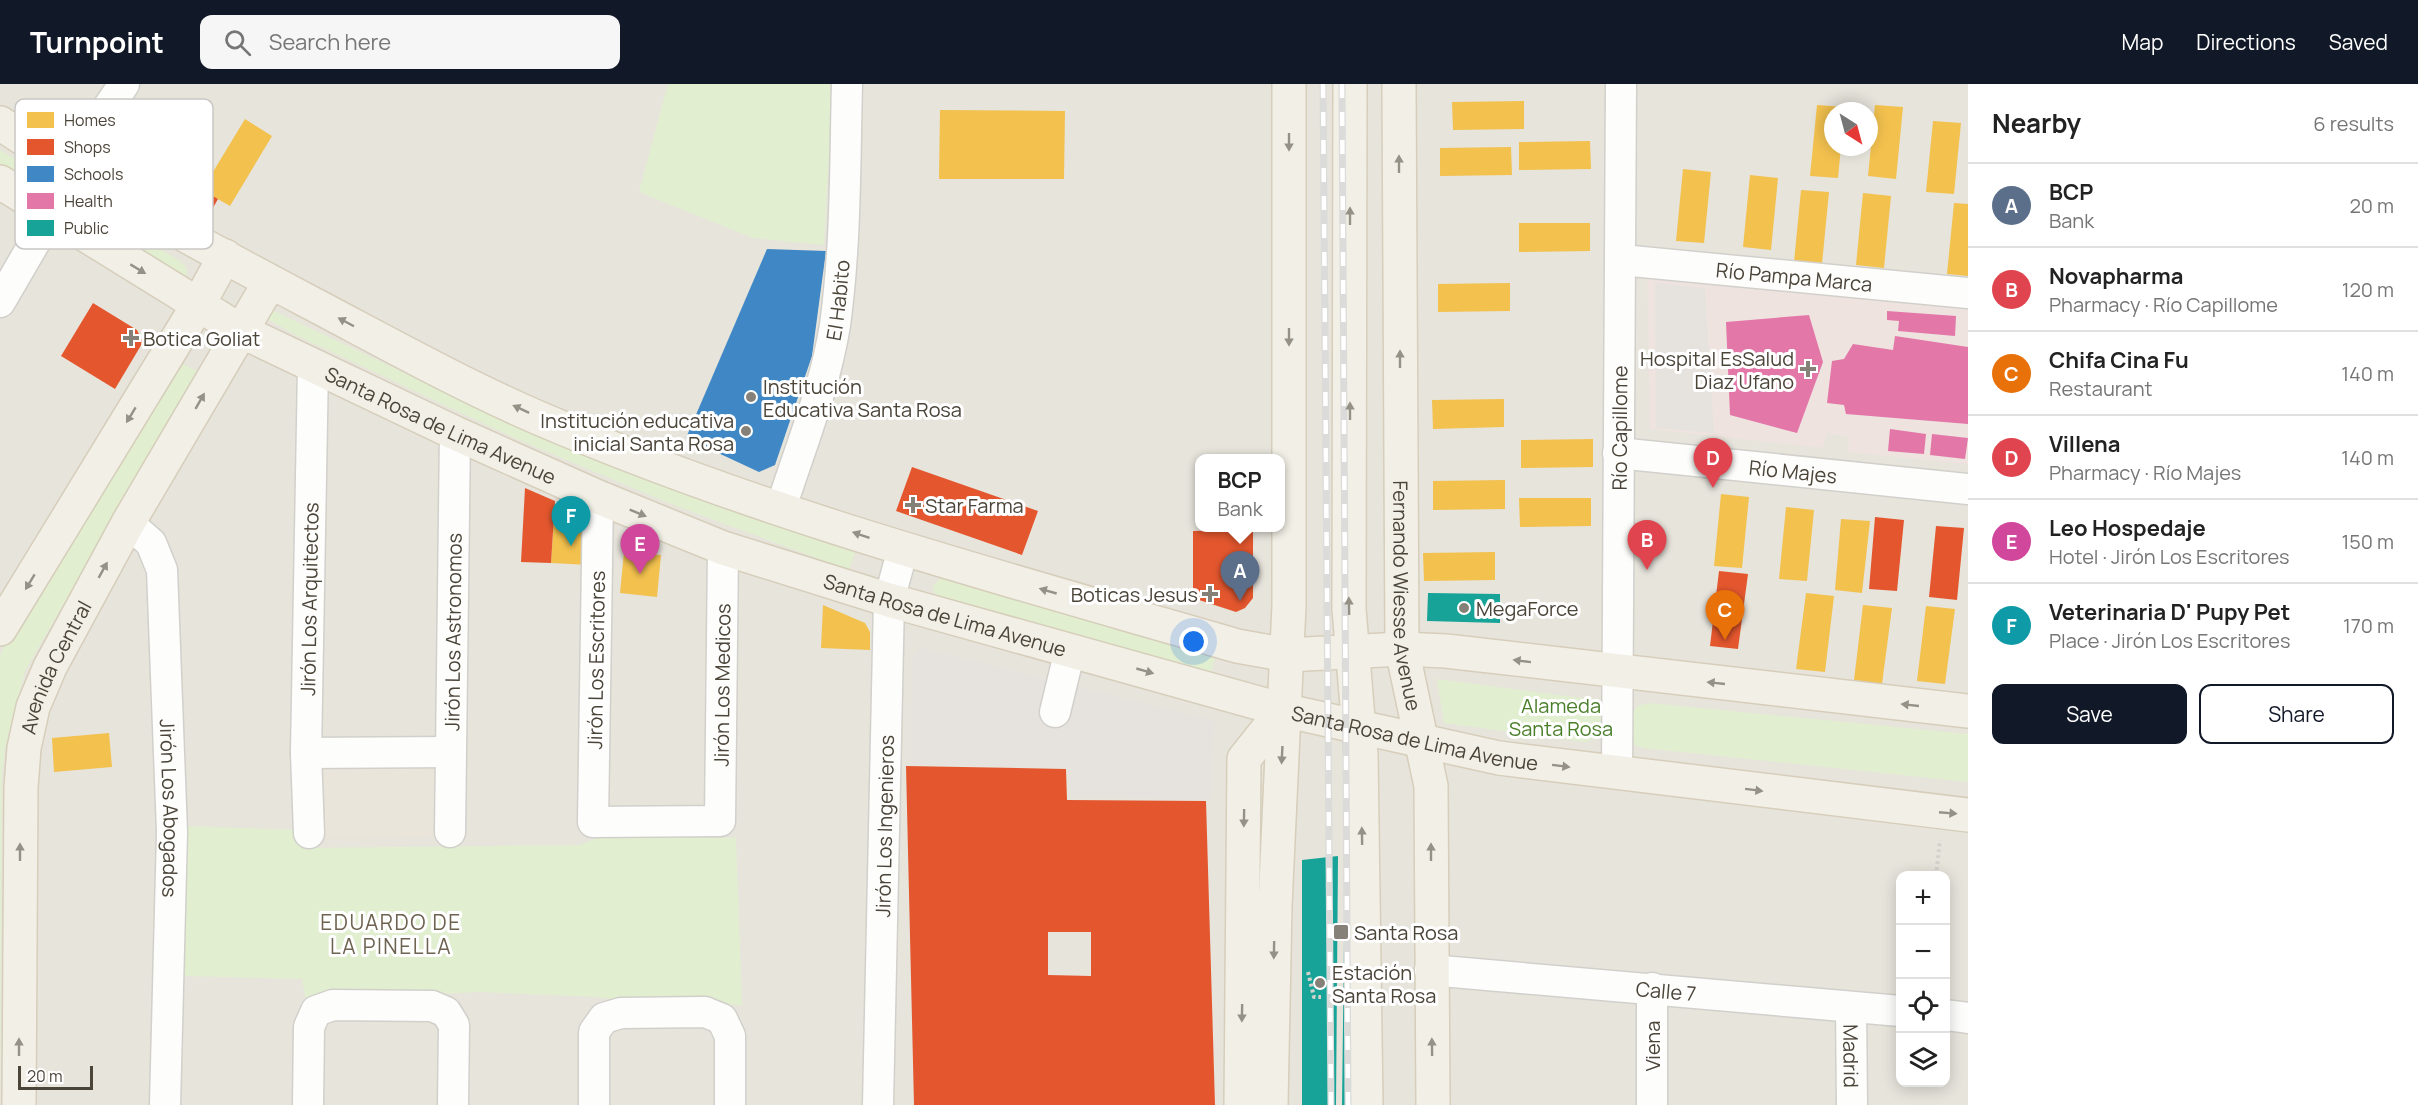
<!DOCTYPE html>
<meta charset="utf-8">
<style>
:root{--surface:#fff;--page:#f6f6f6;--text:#222;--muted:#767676;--line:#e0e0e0;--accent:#111827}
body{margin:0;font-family:Manrope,sans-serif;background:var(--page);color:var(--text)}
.controls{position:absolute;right:18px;bottom:18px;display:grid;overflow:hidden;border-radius:12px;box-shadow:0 3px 15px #0003}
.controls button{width:54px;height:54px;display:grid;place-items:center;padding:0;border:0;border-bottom:2px solid var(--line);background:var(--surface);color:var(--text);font:30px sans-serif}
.compass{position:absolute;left:1824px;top:18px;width:54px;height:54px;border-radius:50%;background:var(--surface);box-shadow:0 3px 15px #0003;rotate:144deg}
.scale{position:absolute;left:18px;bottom:15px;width:75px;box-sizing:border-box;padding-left:6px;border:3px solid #4b4439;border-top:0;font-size:16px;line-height:21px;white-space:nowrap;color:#4b4439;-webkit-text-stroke:4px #fff;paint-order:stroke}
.you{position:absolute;left:1194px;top:558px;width:21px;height:21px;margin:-15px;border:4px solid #fff;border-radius:50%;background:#1a73e8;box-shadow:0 0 0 9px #1a73e833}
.badge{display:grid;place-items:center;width:39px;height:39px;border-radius:50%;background:var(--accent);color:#fff;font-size:20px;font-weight:700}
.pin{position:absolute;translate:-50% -50px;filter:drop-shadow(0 2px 3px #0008)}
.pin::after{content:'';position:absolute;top:32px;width:21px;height:18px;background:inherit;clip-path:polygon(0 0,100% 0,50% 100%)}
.popup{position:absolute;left:1195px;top:370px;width:90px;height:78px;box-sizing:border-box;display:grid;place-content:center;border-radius:12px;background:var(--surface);filter:drop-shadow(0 2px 4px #0005);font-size:20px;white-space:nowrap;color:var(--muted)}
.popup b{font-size:22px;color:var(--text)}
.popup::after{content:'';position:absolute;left:50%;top:100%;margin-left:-12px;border:12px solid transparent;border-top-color:var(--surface)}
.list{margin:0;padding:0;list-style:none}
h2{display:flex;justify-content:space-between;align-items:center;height:78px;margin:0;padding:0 24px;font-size:26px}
h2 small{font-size:20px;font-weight:400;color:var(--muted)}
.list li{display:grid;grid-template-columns:39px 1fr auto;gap:18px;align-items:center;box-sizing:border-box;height:84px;padding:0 24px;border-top:2px solid var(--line)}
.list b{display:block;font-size:22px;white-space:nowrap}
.list p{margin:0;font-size:20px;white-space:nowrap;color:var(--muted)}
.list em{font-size:20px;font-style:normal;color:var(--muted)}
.actions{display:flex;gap:12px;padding:18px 24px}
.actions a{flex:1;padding:14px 0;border:2px solid var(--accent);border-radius:12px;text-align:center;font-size:21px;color:var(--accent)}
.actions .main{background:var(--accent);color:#fff}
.icon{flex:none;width:33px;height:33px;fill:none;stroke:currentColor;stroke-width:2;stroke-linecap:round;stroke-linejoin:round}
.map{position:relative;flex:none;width:1968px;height:1021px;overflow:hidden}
header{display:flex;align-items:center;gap:36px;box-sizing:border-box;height:84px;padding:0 30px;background:var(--accent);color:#fff}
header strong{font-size:28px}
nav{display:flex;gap:33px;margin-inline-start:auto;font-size:21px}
.search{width:420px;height:54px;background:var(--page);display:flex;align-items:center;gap:15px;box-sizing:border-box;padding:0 21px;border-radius:12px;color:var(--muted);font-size:22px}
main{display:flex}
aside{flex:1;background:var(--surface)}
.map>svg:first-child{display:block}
</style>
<header>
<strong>Turnpoint</strong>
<div class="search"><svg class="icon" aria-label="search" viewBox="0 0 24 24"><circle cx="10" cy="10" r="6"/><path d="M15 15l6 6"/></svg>Search here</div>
<nav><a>Map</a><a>Directions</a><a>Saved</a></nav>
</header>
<main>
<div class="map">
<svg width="1968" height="1021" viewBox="0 0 1968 1021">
<rect width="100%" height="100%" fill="#f4f2ee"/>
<!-- residential -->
<path fill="#e7e4dc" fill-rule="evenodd" d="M0,0h1968v1021h-1968zM1833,27h36v36h-36zM1200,374h80v70h-80zM1900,792h46v206h-46z"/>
<!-- education -->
<path fill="#eae5da" d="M435,675l1,78 -118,1v-78z"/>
<!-- medical -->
<path fill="#eee3df" d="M1647,189l321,35v156l-120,-12 1,-15 -22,-4 -4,15 -173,-19z"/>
<!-- green -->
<path fill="#e1eecf" d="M668,0h165l-9,161 -71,-7 -114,-46z
M0,66l178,110 8,7 1,7 -8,5 -179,-106z
M270,225l208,99 201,82 76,28 101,32 -7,20 -178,-66 -159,-67 -214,-101 -31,-17z
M171,274l26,13 -172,300 -20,77 -3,28 -2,329v-449l8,-20z
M942,493l274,77 -5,19 -269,-73 -9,-9 1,-6z
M1437,595l160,21c8,16 9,36 -11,42l-142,-19z
M1650,619l318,31v48l-325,-34 -11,-4 -1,-28 6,-10z
M180,742l121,4 3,18 276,-3 19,-8 137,1 6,167 -115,-3 -29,-5 -120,-5 -172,9 -4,-22 -118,-3z"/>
<!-- parking -->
<path fill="#e6e3df" d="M1655,199l50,5 9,145 -58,-5z
M921,564l294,73 -4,78 -142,-1 -1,-30 -157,-3 1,-106z"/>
<!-- homes -->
<path fill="#f2c14e" d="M145,14l18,12 -17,25 -17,-12z
M1524,17v28l-71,1 -1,-28z
M1817,21l28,2v4h-12v36h8l-3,31 -28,-2z
M1875,21l28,2 -7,72 -28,-3z
M940,26l125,1 -1,68h-125z
M245,35l27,17 -42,70 -28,-16z
M1933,37l28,2 -7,71 -28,-2z
M136,54l31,21 -14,21 -31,-21z
M1590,57l1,28 -72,1v-28z
M1511,63l1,28 -72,1v-28z
M1683,85l28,3 -7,71 -28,-2z
M1750,91l28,3 -7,72 -28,-3z
M1801,106l28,2 -7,72 -28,-2z
M1863,109l28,3 -7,72 -28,-3z
M1954,119l14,1v72l-21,-2z
M1519,139h71v28l-71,1z
M1510,199v28l-72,1v-28z
M1504,315v28l-71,2 -1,-29z
M1593,355v28l-72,1v-28z
M1505,396v29l-72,1v-29z
M1721,410l28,3 -7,71 -28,-2z
M1519,414h72v28l-71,1z
M1786,423l28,3 -7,71 -28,-2z
M554,434l29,1 6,46 -38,-2z
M1841,435l29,2 -8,72 -27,-3z
M624,468l37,3 -4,42 -37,-4z
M1495,468v28l-71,1 -1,-28z
M1806,509l28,3 -9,76 -29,-3z
M823,521l42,18 5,9v18l-49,-2z
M1863,521l29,3 -10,76 -28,-4z
M1926,522l29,3 -10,75 -28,-3z
M109,649l3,34 -58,5 -2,-34z"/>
<!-- shops -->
<path fill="#e4572e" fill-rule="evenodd" d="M196,102l22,13 -8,14 -23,-14z
M93,219l44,27 6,12 -28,47 -54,-33z
M912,383l126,44 -16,44 -126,-44z
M525,404l30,13 -4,62 -30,-1z
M1875,433l29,3 -7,71 -28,-2z
M1936,442l28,2 -7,72 -28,-3z
M1253,446v68l-8,10 -9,4 -43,-14v-67z
M1719,487l29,3 -10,75 -28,-3z
M906,682l160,3 1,31 139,1 9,304h-301zM1048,848h43v44l-43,-1z"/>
<!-- schools -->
<path fill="#3f88c5" d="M767,165l59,2 -14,105 -37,109 -16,7 -73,-34z"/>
<!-- health -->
<path fill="#e377a8" d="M1887,227l69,5 -1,20 -57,-5 1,-10 -12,-1z
M1809,231l14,47 -26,71 -67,-18 -4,-93z
M1895,252l73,11v77l-122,-10 -2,-9 -17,-2 5,-42 12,-2 9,-15 40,6z
M1890,345l36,5 -2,20 -36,-3z
M1932,350l36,4 -3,21 -35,-4z"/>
<!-- public -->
<path fill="#17a398" d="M1428,509l72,1v29l-73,-2z
M1338,772l-2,249h-34v-245z
M1371,773l-3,248h-26l3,-247z"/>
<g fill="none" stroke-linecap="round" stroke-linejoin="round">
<defs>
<g id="minor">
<path d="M67,84l57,-84"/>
<path id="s1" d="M1621,176l347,33"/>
<path d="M0,218l50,-86"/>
<path id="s2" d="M1618,369l350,36"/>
<path id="s3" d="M598,413l-5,325 127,-1 3,-273"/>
<path id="s4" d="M781,424c19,-60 44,-120 54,-183 11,-80 10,-161 12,-241"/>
<path id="s5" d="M128,439l23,20 11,27 10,262 -7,273"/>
<path d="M1055,628l15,-62"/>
<path d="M306,669l144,-1"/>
<path id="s6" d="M1617,689l4,-689"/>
<path id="s7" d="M450,748l5,-399"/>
<path id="s8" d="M309,749l-3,-80 7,-387"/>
<path id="s9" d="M1430,886l470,41"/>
<path id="s10" d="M1851,924l1,97"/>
<path d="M1946,931l22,3"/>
<path d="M308,1021l1,-78 7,-16 17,-6 99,1 14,6 8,13 -1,80"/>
<path d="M594,1021v-73l10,-14 17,-5 84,-1 17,7 8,17v69"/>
<path id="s11" d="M878,1021l11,-505 14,-51"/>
<path d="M1652,1021v-117"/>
</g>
<g id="major">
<path d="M1350,0l-1,525 12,146 5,350"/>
<path id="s12" d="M1399,0l3,565 29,137 2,319"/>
<path d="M0,39c99,67 205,124 311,180 76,40 151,82 230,116 224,96 462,159 696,227l50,9 115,-6 44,2 522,60"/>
<path id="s13" d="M0,98l241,149 214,102 143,64 125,51 166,52 394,110 216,48 469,57"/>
<path d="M0,545l198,-324 27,-49"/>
<path id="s14" d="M19,1021l2,-318 3,-39 9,-41 17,-40 78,-144 142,-241"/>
<path d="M1241,1021l3,-346 39,-49"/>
<path d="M1271,1021l4,-199 14,-301v-521"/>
</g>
</defs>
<!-- minor casing -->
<use href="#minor" stroke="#d2d0cb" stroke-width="33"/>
<!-- major casing -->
<use href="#major" stroke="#d6cebb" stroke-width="36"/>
<!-- path -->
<path stroke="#d3d2cc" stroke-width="4" stroke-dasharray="3 3" stroke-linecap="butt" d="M1936,792l4,-36
M1308,888l6,25h7"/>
<!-- minor -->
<use href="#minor" stroke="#fdfdfc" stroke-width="30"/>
<!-- major -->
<use href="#major" stroke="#f2efe6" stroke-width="33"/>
<defs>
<path id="rail" d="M1323,0l8,1021
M1342,0l6,1021"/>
</defs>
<!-- rail casing -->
<use href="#rail" stroke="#dbdbda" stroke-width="7"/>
<!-- rail -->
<use href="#rail" stroke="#fff" stroke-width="4.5" stroke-dasharray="14" stroke-linecap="butt"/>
</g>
<!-- one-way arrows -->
<defs><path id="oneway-solid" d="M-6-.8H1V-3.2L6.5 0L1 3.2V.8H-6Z" transform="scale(1.5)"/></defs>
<g fill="#969187">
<use href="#oneway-solid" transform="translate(1289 58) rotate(90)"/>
<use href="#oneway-solid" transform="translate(1399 80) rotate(-90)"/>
<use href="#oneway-solid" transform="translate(1350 132) rotate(-90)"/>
<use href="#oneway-solid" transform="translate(138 185) rotate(31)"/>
<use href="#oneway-solid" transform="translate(346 238) rotate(-152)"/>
<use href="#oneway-solid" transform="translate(1289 253) rotate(90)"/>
<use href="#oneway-solid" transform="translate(1400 275) rotate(-90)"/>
<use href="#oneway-solid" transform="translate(200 317) rotate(-60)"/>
<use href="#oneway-solid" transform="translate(521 325) rotate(-155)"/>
<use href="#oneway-solid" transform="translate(1350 327) rotate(-90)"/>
<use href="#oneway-solid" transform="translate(131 331) rotate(121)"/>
<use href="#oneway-solid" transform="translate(638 429) rotate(22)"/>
<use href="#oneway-solid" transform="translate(861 451) rotate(-161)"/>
<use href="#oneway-solid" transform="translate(103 486) rotate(-61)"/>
<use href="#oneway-solid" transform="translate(30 498) rotate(121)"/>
<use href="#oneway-solid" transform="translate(1048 507) rotate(-164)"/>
<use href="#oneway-solid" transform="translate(1349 522) rotate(-91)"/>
<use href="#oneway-solid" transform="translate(1522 577) rotate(-173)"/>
<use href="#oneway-solid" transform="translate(1145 587) rotate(16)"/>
<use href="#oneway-solid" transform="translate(1716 599) rotate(-174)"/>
<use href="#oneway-solid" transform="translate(1910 621) rotate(-174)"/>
<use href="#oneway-solid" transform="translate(1282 671) rotate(93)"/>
<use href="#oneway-solid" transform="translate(1561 682) rotate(7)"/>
<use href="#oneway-solid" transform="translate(1754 706) rotate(7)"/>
<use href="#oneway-solid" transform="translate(1948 729) rotate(5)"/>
<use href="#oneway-solid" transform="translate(1244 734) rotate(91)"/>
<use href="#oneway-solid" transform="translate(1362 752) rotate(-91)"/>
<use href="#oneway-solid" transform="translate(20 768) rotate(-90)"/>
<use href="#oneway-solid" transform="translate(1431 768) rotate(-90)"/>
<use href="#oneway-solid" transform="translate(1274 866) rotate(91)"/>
<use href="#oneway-solid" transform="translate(1242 929) rotate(91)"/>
<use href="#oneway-solid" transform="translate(19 963) rotate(-90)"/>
<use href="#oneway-solid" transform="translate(1432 963) rotate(-91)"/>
</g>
<!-- markers -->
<g fill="#868178" stroke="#fff" stroke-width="2">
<path d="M128 245h6v6h6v6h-6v6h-6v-6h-6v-6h6z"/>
<path d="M1805 276h6v6h6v6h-6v6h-6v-6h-6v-6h6z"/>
<circle cx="751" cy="313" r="6"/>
<circle cx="746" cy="347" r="6"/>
<path d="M910 412h6v6h6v6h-6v6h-6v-6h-6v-6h6z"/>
<path d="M1207 501h6v6h6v6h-6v6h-6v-6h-6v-6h6z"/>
<circle cx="1464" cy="524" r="6"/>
<rect x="1333" y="840" width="16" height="16" rx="3"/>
<circle cx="1320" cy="899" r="6"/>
</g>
<g text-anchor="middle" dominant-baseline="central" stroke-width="6" stroke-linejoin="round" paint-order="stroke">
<!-- street labels -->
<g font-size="20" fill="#4b4439" stroke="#fff">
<text stroke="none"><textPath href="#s1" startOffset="174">Río Pampa Marca</textPath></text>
<text stroke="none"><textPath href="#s4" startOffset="216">El Habito</textPath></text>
<text stroke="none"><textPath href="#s13" startOffset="504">Santa Rosa de Lima Avenue</textPath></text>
<text stroke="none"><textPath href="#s6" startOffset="345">Río Capillome</textPath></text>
<text stroke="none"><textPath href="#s2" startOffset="176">Río Majes</textPath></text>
<text stroke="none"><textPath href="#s12" startOffset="512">Fernando Wiesse Avenue</textPath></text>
<text stroke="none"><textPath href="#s8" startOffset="234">Jirón Los Arquitectos</textPath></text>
<text stroke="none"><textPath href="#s13" startOffset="1044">Santa Rosa de Lima Avenue</textPath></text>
<text stroke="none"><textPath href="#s7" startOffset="200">Jirón Los Astronomos</textPath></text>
<text transform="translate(596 576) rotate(-89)">Jirón Los Escritores</text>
<text stroke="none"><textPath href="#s14" startOffset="444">Avenida Central</textPath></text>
<text stroke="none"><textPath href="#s3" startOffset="588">Jirón Los Medicos</textPath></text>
<text stroke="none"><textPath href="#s13" startOffset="1530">Santa Rosa de Lima Avenue</textPath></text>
<text stroke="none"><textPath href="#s5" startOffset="298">Jirón Los Abogados</textPath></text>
<text stroke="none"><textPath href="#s11" startOffset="279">Jirón Los Ingenieros</textPath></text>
<text stroke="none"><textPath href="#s9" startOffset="237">Calle 7</textPath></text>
<text transform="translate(1652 962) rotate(-90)">Viena</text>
<text stroke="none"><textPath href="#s10" startOffset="48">Madrid</textPath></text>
</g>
<!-- poi labels -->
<g font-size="20" fill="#4b4439" stroke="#fff" text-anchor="start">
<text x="143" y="254">Botica Goliat</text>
<text x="1794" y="274" text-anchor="end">Hospital EsSalud<tspan x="1794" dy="23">Diaz Ufano</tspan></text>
<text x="763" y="302">Institución<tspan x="763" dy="23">Educativa Santa Rosa</tspan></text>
<text x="734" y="336" text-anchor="end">Institución educativa<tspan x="734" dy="23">inicial Santa Rosa</tspan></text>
<text x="925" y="421">Star Farma</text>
<text x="1198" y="510" text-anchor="end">Boticas Jesus</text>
<text x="1476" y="524">MegaForce</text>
<text x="1354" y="848">Santa Rosa</text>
<text x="1332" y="888">Estación<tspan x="1332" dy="23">Santa Rosa</tspan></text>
</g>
<!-- park labels -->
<g font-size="20" fill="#4a7f2a" stroke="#fff">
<text x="1561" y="621">Alameda<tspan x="1561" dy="23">Santa Rosa</tspan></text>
</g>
<!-- neighbourhood labels -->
<g font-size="21" letter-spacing="1.5" fill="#6e6250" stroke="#fff">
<text x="391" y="838">EDUARDO DE<tspan x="391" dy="24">LA PINELLA</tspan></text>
</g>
</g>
<!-- legend -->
<rect x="15" y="15" width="198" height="150" rx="9" fill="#fff" stroke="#c9c7c4" stroke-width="1.5"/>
<rect x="27" y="28" width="27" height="16" fill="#f2c14e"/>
<rect x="27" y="55" width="27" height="16" fill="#e4572e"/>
<rect x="27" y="82" width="27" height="16" fill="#3f88c5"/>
<rect x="27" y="109" width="27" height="16" fill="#e377a8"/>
<rect x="27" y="136" width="27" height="16" fill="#17a398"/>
<g font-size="16" fill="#4b4439">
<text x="64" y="42">Homes</text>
<text x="64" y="69">Shops</text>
<text x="64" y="96">Schools</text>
<text x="64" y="123">Health</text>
<text x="64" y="150">Public</text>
</g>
</svg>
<div class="controls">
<button>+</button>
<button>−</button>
<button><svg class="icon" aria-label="locate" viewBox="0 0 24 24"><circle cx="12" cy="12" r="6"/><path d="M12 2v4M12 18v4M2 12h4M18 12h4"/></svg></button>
<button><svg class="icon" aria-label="layers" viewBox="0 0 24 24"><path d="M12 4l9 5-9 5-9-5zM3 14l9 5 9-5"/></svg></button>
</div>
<svg class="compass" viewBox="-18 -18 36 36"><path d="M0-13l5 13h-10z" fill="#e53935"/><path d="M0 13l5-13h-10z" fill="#767676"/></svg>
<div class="scale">20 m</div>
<div class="you"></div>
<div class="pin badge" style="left:1240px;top:517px;background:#5c6f8a">A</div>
<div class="popup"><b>BCP</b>Bank</div>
<div class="pin badge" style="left:1647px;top:486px;background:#e0444e">B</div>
<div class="pin badge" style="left:1725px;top:556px;background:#e8710a">C</div>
<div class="pin badge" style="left:1713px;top:404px;background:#e0444e">D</div>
<div class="pin badge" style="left:640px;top:490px;background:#d1479c">E</div>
<div class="pin badge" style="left:571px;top:462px;background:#0f9aa8">F</div>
</div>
<aside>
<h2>Nearby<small>6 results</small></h2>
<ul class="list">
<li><span class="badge" style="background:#5c6f8a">A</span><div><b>BCP</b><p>Bank</p></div><em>20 m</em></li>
<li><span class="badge" style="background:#e0444e">B</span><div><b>Novapharma</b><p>Pharmacy · Río Capillome</p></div><em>120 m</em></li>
<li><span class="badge" style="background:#e8710a">C</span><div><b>Chifa Cina Fu</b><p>Restaurant</p></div><em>140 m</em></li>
<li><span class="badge" style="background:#e0444e">D</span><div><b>Villena</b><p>Pharmacy · Río Majes</p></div><em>140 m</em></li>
<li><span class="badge" style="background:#d1479c">E</span><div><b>Leo Hospedaje</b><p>Hotel · Jirón Los Escritores</p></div><em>150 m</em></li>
<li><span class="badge" style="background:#0f9aa8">F</span><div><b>Veterinaria D' Pupy Pet</b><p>Place · Jirón Los Escritores</p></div><em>170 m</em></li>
</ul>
<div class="actions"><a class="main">Save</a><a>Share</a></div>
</aside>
</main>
